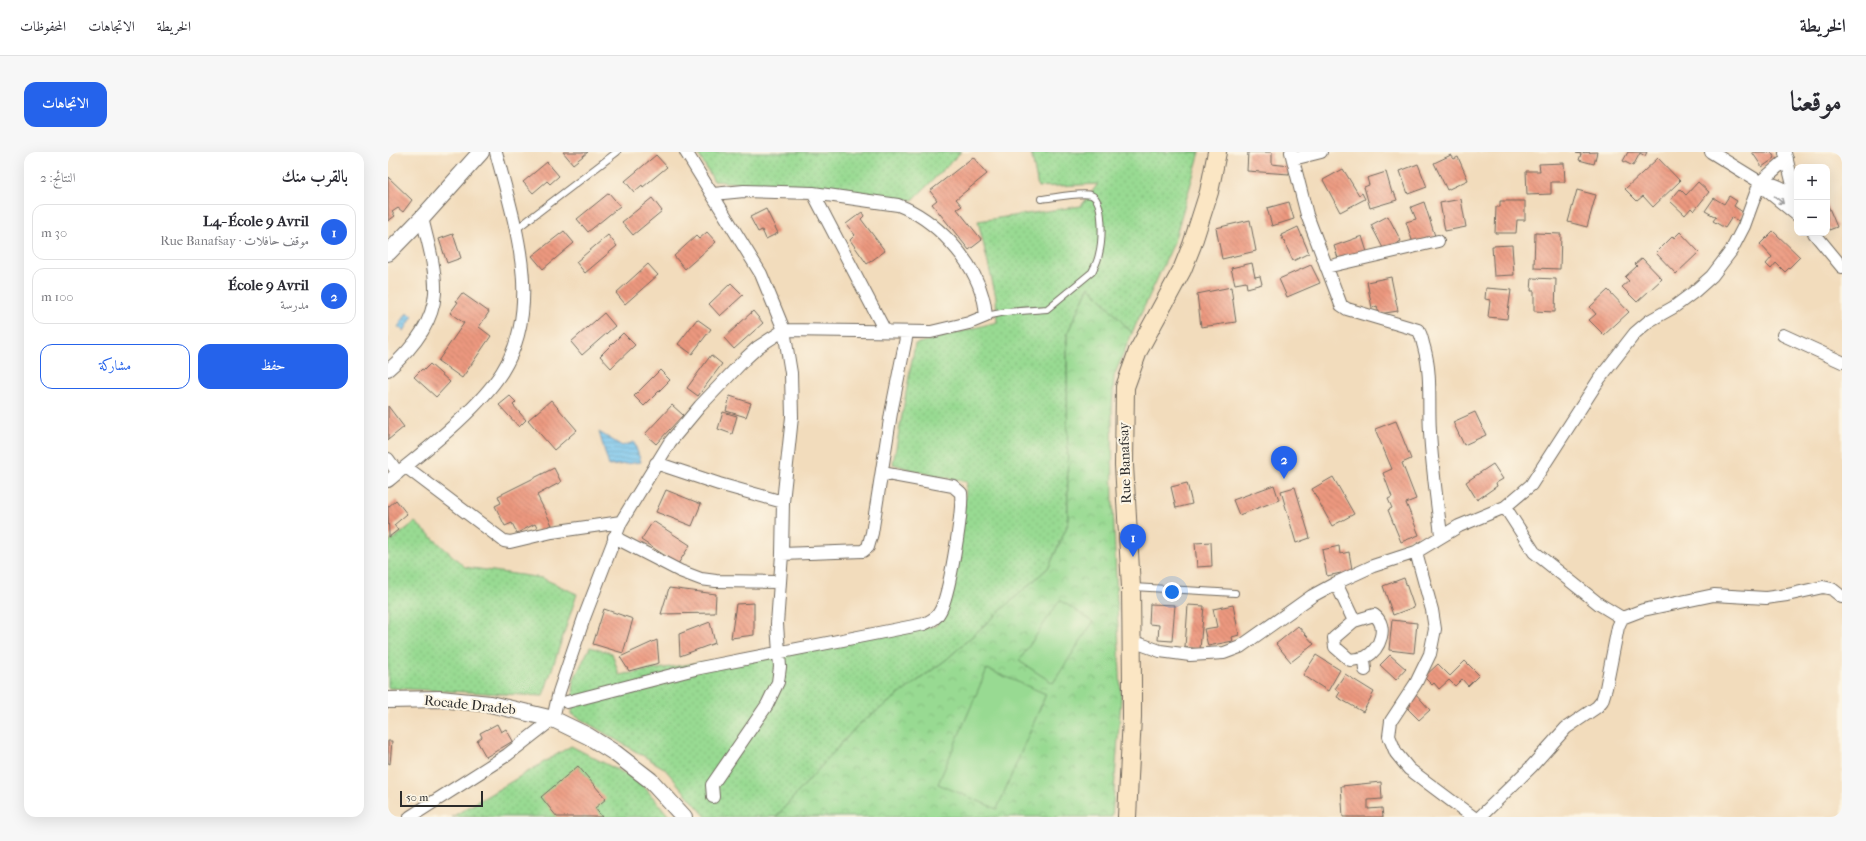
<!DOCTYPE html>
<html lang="ar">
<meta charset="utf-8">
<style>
:root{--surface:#fff;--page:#f7f7f7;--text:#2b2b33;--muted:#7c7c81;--line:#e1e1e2;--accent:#2563eb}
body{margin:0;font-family:"IM FELL French Canon",Amiri,serif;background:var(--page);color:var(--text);direction:rtl}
.controls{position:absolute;right:12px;top:12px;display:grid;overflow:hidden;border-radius:8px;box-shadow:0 4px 16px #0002}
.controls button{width:36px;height:36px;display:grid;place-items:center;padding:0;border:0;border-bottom:1px solid var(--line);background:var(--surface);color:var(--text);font:20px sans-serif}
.scale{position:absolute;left:12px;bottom:10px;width:83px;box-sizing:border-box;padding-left:4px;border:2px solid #2b2b2b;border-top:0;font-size:11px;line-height:14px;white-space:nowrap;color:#2b2b2b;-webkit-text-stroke:3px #fcf5e5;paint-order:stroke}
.you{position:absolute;left:784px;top:440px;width:14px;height:14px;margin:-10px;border:3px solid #fff;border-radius:50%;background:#1a73e8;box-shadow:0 0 0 6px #1a73e833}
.badge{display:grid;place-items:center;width:26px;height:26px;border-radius:50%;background:var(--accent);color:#fff;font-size:13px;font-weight:700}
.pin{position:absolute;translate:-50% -33px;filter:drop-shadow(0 1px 2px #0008)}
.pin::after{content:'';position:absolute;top:21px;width:14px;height:12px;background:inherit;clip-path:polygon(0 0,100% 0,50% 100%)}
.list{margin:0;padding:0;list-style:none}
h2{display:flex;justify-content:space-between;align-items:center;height:52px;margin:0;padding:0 16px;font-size:17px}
h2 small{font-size:13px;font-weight:400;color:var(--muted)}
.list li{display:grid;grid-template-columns:26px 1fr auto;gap:12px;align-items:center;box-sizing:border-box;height:56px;margin:0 8px 8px;padding:0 8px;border:1px solid var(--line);border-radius:12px}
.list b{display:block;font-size:15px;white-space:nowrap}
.list p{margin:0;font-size:13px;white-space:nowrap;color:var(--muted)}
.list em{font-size:13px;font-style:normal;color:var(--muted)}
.actions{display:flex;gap:8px;padding:12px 16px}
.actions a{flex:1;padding:9px 0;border:1px solid var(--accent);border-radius:12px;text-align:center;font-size:14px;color:var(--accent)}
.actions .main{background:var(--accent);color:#fff}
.map{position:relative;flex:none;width:1454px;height:665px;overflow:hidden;direction:ltr;border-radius:12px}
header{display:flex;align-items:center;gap:24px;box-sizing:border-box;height:56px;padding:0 20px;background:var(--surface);border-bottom:1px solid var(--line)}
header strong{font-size:19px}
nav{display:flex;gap:22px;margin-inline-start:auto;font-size:14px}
.intro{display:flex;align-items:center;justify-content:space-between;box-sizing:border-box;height:96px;padding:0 24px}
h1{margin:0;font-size:28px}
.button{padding:10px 18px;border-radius:12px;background:var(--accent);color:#fff;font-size:14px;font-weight:700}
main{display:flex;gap:24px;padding:0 24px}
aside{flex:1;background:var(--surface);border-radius:12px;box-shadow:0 4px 16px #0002}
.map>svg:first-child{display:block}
</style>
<header>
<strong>الخريطة</strong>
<nav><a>الخريطة</a><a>الاتجاهات</a><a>المحفوظات</a></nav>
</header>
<div class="intro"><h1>موقعنا</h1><a class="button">الاتجاهات</a></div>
<main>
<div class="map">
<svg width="1454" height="665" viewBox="0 0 1454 665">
<defs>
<pattern id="grass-dots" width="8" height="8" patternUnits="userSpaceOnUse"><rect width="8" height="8" fill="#98da92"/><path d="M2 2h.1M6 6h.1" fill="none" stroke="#83bb7e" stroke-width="1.8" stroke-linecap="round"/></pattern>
<pattern id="park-crowns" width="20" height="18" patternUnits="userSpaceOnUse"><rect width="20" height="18" fill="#98da92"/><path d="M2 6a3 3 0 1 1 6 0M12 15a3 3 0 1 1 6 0" fill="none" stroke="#83bb7e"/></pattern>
<pattern id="water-rules" width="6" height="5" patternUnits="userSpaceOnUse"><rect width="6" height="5" fill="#72c2ed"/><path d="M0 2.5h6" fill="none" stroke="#5e9ec0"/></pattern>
<pattern id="building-back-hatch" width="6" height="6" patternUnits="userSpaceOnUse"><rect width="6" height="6" fill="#ec987f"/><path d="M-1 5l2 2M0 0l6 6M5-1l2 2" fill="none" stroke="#bf7c68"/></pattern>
</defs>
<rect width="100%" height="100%" fill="#fcf5e5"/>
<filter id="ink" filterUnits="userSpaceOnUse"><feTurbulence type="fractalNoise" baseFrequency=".025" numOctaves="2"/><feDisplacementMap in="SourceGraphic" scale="8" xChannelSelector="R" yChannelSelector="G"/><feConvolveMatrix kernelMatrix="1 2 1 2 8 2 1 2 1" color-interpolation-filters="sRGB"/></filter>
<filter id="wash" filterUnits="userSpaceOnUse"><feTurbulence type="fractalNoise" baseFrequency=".012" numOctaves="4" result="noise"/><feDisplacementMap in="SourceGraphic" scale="16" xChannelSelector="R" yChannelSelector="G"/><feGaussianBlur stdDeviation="0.9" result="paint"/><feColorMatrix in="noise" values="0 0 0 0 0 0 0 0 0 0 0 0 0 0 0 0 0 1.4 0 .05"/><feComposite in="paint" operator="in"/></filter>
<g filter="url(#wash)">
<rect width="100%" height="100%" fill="#f2dcbc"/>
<!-- grass -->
<path fill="url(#grass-dots)" stroke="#62825e" d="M309,0h264l-48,48 -199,-19z
M643,0h169l-27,93 -41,88 -43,-47 -22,48 1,190 -19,43 -102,92 -89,66 -82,92h-70l-42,-49 -92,-54 2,-35 16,-32 22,6 7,22 317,-49 17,-34 14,-110 -48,-10 -26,-8 22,-120 82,-22 -1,-25 -18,-76 103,-15 17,-22 -60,3z
M27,370l50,45 77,11 35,16 -34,102 -155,-8v-145z
M183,594l68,35 31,36h-218z"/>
<!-- park -->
<path fill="url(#park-crowns)" stroke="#62825e" d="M701,134l43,47 -18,43 -2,35 1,94 8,194 -9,118h-336l82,-92 89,-66 102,-92 19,-43 -1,-190z"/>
<!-- pitch -->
<path fill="#98da92" stroke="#62825e" d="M672,448l33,22 -40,61 -34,-22z
M599,517l59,25 -49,115 -59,-25z"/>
<!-- water -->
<path fill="url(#water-rules)" stroke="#4e768c" d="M19,161l6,3 -9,15 -6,-4z
M211,280l23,14 12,-4 7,20 -32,4z"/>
<g id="blocks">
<!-- building -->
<path fill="url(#building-back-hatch)" d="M175,0h25l-15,12z
M860,0h24v12l18,2 -1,8 -42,-3z
M1209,0l-3,12 -15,-4 2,-6 -5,-1z
M1240,0h19l-2,4 -5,-3 -7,13 -10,-5z
M1364,0h19l4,6 -13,9z
M268,3l11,12 -24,20 -1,-2 -8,7 -9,-11z
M1063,3l3,4 4,-2 10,23 -21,10 -13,-27z
M585,5l14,17 -31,25 6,7 -5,3 25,31 -13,10 -37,-46 5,-4 -7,-9z
M1270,6l22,23 -27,26 -10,-11 -6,5 -12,-12z
M159,10l12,14 -9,8 -3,-3 -14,12 -10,-11z
M1176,11l1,19h-14v12l-24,1 -1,-24h14l-1,-7z
M1030,12l9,23 -19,7 -8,-23z
M955,17l16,26 3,-2 3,6 -25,13 -17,-32z
M998,20l6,21 2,-1 3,8 -27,8 -6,-21 5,-2 -2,-7z
M0,25l24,23 -9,12 -5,-4 -6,4 3,4 -7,5z
M1310,30l11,10 -15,19 -3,-3 -6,7 -15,-14 10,-12 6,6z
M1189,38l19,5 -9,32 -19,-5z
M221,41l11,13 -32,26 -11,-13z
M1341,44l8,5 -3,5 10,7 -6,8 -6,-4 -7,11 -12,-7 3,-4 -11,-6 9,-13 10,6z
M264,46l10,13 -29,24 -11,-13z
M1073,47l5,28 -21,4 -5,-28z
M1112,49h25v19h-8l-1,13h-21l1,-26h4z
M901,50l5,17 -22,7 -5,-18z
M1036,50l11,34 -22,7 -7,-21 10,-3 -5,-12z
M1439,51l10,24 -8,3 -2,-5z
M378,57l12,24 -12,6 -4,-9 -4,2 -8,-15z
M474,60l2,4 -3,3 24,32 -18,13 -17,-24 5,-5 -9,-11z
M1000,64l13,25 -17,9 -13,-25z
M862,68l6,31 -34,8 -6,-31z
M910,75l11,26 -16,8 -12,-26z
M176,79l10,12 -31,26 -11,-13z
M1385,79l27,26 -15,15 -9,-9 -5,6 -5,-5 6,-7 -12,-13z
M319,80l9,10 -31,27 -11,-13 22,-20 3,3z
M1292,80l19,20 -23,22 -20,-21 17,-17 1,2z
M1147,81l26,1 -1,35 -26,-1z
M65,82l8,24 -14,5 -8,-24z
M220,83l9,11 -32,27 -9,-11z
M974,84l5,16 -28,9 -5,-15z
M1124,93l2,30 -20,1 -2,-30z
M1254,106l20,21 -25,23 -15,-15 7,-6 -4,-4 12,-11 -2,-2z
M864,111l3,14 5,-1 2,8 -15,4 -1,-6 -11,2 -4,-16z
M260,112l10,11 -33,29 -9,-11z
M923,113l9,18 -33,14 -8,-18z
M1003,125l7,34 -19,3 -2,-8 -5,2 -5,-26z
M1144,126l24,1 -1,33 -21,-1v-20h-3z
M343,131l12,12 -23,21 -11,-12z
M843,135l5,35 -35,5 -4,-33z
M1098,136l25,2 -4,29 -19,-2 2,-17 -5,-1z
M1220,138l21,22 -25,23 -15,-15 7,-6 -6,-7z
M74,141l27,19 -10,15 12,9 -29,42 -24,-17 26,-38 -14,-10 8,-11 -2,-1z
M365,159l10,12 -29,26 -10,-11z
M216,161l11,13 -33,29 -11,-13z
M309,167l14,10 -19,25 -14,-10z
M235,181l12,12 -24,23 -11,-12z
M323,203l11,9 -24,32 -11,-8z
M42,212l20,18 -14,15 -22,-20 8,-8 2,1z
M272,218l10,10 -26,26 -10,-10z
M122,244l6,6 -3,3 13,15 -7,7 -20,-22z
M342,244l21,7 -5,14 -20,-6z
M163,248l26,30 -23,20 -26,-30z
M284,253l11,10 -27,29 -11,-10z
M0,254l16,21 -16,13z
M335,260l14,4 -5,18 -14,-5z
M1087,260l11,23 -22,10 -11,-23z
M1008,269l15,38 -9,4 14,36 -10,4 13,32 -18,7 -13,-32 4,-2 -4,-9 4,-2 -9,-24 9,-4 -17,-40z
M1105,312l10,15 -7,4 1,3 -20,14 -11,-18z
M166,316l7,14 -24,13 15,30 -13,7 -4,-8 -18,9 -5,-10 -7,3 -10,-20 6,-3 -3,-7z
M945,325l21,37 -22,12 -20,-37z
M799,331l5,21 -16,4 -5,-21z
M886,333l5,15 -40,15 -6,-15z
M907,335l15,51 -14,5 -15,-52z
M278,338l35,14 -9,22 -36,-14z
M8,348l11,14 -13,11 4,5 -9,7 -1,-30z
M265,369l37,24 -12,19 -37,-24z
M823,390l1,24 -15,1 -2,-24z
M951,394l1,8 9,-2 4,23 -11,2 -1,-4 -14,3 -5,-26z
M1016,426l10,29 -21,8 -10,-29z
M281,436l47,6 -1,19 -54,1z
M366,451v32l-23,3 5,-34z
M762,452l25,1 -3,36 -14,-1 1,-15 -10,-1z
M800,453l16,1 -4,43 -15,-2z
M845,453l6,30 -7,2 1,4 -25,5 -4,-17 13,-2 -4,-18z
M216,457l29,10 -10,34 -30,-9z
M1004,468l25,3 -3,30 -25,-3z
M322,470l5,21 -35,13 -1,-22z
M910,474l16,18 -23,18 -15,-18z
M269,488l2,23 -30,8 -9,-14z
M928,503l24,15 -12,21 -25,-16z
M1002,503l16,14 -10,11 -16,-15z
M1077,509l14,14 -11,11 -6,-7 -7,7 -6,-6 -10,9 -5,-6 -2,2 -8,-8 14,-13 12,12z
M957,522l29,18 -11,20 -26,-15 3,-5 -5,-3z
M1027,541l15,17 -11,10 -11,-11 3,-4 -4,-4z
M109,572l4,8 5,-3 7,12 -27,16 -9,-16 5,-4 -2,-4z
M0,589h4l-2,23 -2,-1z
M190,614l28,33 -11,9 7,9h-45l-16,-20z
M993,630l1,17 -14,1v9l14,-1 1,9h-40l-2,-31z"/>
</g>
</g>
<g filter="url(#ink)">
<use href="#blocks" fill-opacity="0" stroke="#71695e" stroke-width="1"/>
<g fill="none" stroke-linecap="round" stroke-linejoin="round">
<defs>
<path id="service" d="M127,78l102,-78
M598,164l20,-4 41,-3 45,-37c3,-6 6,-11 7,-18 3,-11 6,-54 -8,-59 -10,-3 -39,3 -50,4
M745,435l102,6"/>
<path id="minor" d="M298,0l75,122 23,56 7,43 1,44 -9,85 -1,52 -5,70 3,43 -2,15 -11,23 -55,80 1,12
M903,0l16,63 34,90 6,4 71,21c4,5 4,11 6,17 8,28 4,56 6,85 2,35 7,69 11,103
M1323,0l52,32 2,5 32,26
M1397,1l12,48
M905,7l28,-7
M1375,32c15,-2 24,7 34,17
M425,41l72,138
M1426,81l28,34
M938,115l112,-26
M1395,183l59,27
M0,218c22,-19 45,-46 47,-77 1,-25 -7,-50 -13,-75
M0,307l10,14
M268,311l63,21 64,18
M18,315l98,74 6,1 42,-10 69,-10
M0,329c36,-30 89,-70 114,-109 42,-66 12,-151 -6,-220
M1117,355l29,45 65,52 23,14
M226,385l66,34 21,8 15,2 64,1
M1028,400l16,58 3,19 -5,25 -14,29 -25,38 -2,15 7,17 13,16 64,48
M394,402l81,-3 5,-4 4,-14 19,-120 16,-80
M948,431l18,38
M986,463c15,11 6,34 -8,42 -5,2 -11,2 -16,3l-15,-13 -1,-9 20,-17z
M744,489l28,10 30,4 34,-2 16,-6 72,-51 24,-13 37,-17 43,-14 43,-26 46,-19 26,-22 69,-107 35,-45 14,-12 25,-14 20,-15 18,-16 19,-25 13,-25 16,-44 27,-23
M976,506l1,12
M179,550l128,-33 229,-45c6,-3 12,-5 15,-11 10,-14 24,-102 22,-120l-8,-7 -71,-13
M22,665l97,-62 46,-36 6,-27 25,-74 37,-96 49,-80 30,-36 46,-48 12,-11 26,-17 147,2 38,-9 17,-7c-1,-6 -1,-13 -3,-18 -10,-39 -48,-79 -85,-93l-85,-12 -69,-2 -31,3
M1092,665l51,-50 35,-39 31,-21 5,-6 4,-13 12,-61 4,-9 21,-8 71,-15 52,3 21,-3 36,-8 9,2 10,8"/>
<path id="tertiary" d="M0,101l34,-35 59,-66
M0,548l52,-1 50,5 63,15 35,17 27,17 35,27 34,37"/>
<path id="secondary" d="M739,665l5,-100v-34l-1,-96 -7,-122 1,-78 13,-36 44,-81 10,-25 17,-53 8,-40"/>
</defs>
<!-- service casing -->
<use href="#service" stroke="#71695e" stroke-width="8"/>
<!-- minor casing -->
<use href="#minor" stroke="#71695e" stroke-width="14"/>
<!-- tertiary casing -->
<use href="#tertiary" stroke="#71695e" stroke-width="18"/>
<!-- secondary casing -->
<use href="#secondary" stroke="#71695e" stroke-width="20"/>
<!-- service -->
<use href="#service" stroke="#fff" stroke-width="6"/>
<!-- minor -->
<use href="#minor" stroke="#fff" stroke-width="12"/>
<!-- tertiary -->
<use href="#tertiary" stroke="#fff" stroke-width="16"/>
<!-- secondary -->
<use href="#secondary" stroke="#fbe6c4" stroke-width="18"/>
</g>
<!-- one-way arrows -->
<defs><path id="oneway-shaft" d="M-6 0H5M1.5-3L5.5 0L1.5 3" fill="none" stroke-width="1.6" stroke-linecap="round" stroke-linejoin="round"/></defs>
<use stroke="#a0a0a0" href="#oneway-shaft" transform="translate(1391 48) rotate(40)"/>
</g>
<g text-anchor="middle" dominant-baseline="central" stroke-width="4" stroke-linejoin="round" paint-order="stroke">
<!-- street labels -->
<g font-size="14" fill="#2b2b2b" stroke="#fcf5e5">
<text transform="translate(737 311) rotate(-92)">Rue Banafsay</text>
<text transform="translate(82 553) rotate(6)">Rocade Dradeb</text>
</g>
</g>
</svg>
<div class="controls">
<button>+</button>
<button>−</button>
</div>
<div class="scale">50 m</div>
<div class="you"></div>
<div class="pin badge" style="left:745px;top:405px">1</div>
<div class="pin badge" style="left:896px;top:327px">2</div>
</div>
<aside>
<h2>بالقرب منك<small>النتائج: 2</small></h2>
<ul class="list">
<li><span class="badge">1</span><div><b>L4- École 9 Avril</b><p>موقف حافلات · Rue Banafsay</p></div><em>30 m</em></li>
<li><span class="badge">2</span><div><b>École 9 Avril</b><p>مدرسة</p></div><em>100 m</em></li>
</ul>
<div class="actions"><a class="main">حفظ</a><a>مشاركة</a></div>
</aside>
</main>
